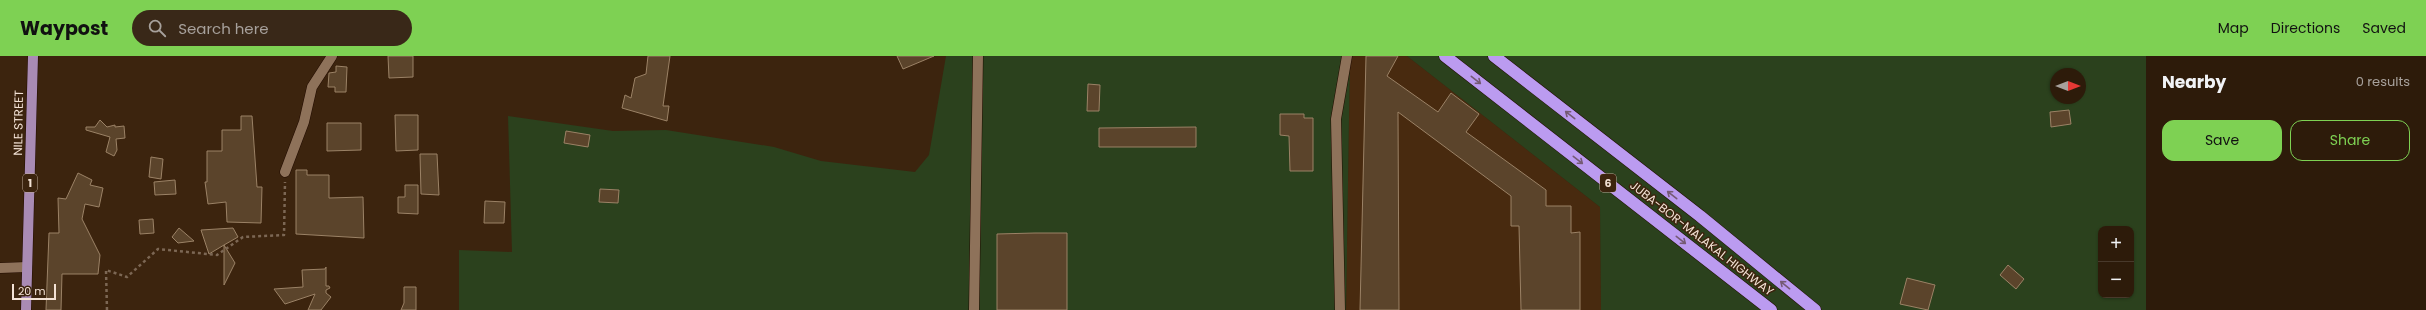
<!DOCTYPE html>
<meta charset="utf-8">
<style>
:root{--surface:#2d1b0a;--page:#392818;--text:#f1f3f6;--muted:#a7a19c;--line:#48392b;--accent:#7ed153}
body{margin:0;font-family:Poppins,sans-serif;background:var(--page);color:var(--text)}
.controls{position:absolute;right:12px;bottom:12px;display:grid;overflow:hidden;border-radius:8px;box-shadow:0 1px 3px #0004}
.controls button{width:36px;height:36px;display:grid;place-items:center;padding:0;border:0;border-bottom:1px solid var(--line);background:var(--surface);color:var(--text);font:20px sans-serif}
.compass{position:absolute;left:2050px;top:12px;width:36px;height:36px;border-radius:50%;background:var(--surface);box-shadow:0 1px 3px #0004;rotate:90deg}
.scale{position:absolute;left:12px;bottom:10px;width:44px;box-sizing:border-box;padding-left:4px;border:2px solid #f3e2d5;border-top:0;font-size:11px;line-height:14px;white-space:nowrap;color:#f3e2d5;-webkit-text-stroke:3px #3c240e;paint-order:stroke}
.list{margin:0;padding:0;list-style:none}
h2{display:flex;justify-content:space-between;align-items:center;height:52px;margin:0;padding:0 16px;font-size:17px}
h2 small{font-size:13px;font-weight:400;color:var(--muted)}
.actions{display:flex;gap:8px;padding:12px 16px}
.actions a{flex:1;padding:9px 0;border:1px solid var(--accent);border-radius:12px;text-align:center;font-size:14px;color:var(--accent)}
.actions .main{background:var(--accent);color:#111}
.icon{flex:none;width:22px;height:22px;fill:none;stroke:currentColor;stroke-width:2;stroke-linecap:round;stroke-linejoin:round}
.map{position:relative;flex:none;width:2146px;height:254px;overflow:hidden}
header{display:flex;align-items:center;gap:24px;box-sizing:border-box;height:56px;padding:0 20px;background:var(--accent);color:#111}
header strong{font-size:19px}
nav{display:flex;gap:22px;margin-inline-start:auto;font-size:14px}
.search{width:280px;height:36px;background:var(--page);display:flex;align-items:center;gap:10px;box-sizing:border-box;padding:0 14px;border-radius:22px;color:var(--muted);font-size:15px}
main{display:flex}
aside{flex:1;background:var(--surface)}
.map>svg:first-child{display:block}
</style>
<header>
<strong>Waypost</strong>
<div class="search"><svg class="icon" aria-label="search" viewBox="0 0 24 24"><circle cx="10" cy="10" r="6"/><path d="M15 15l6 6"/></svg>Search here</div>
<nav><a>Map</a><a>Directions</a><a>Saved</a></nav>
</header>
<main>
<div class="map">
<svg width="2146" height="254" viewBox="0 0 2146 254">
<rect width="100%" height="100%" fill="#3c240e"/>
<!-- built -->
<path fill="#482a0f" d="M1350,0h57l193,151 1,103h-255z"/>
<!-- green -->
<path fill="#2b411d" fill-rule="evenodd" d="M946,0h404l-4,254h-887v-60l53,2 -4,-136 105,15 53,-1 108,17 47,14 94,11 14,-17z
M1407,0h739v254h-545l-1,-103zM2056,18h24v24h-24zM2101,173h30v66h-30z"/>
<!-- building -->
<path fill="#5b442b" stroke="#9b8266" d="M388,0h25v21l-24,1z
M648,0h22l-7,50h6l-2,15 -45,-13 3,-13 6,3 4,-20 11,-4z
M897,0h37l-31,13z
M1366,0h32l-11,20 51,36 13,-19 28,21 -13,18 80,58v16h25v27l9,-1v78h-59l-2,-84h-8v-30l-113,-84 1,198h-39z
M336,10l11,1 -1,25h-11v-5h-7l1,-14 7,-1z
M1088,28l12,1 -1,26h-12z
M2069,54l2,14 -20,3 -1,-15z
M1280,58h24v4h9v53h-23l-1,-35 -9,-1z
M395,59h23v35l-22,1z
M241,60h11l5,71h5l-1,36 -34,-1 -1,-20 -18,2 -3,-22h2v-31h15v-21h19z
M100,64l7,7 8,-2v2l9,-1 1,12 -9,1 1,11 -3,6 -8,-4 4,-15 -24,-7v-3h9z
M327,67h34v27l-34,1z
M1196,71v20h-97v-19z
M566,75l24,4 -2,12 -24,-4z
M420,98h17l2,41 -18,-1z
M151,101l12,2 -2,20 -12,-2z
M296,114h11v5h22v23l34,-1 1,41 -68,-4z
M78,117l14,7 -2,5 13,3 -4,19 -14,-3 -3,15 18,36 -2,19h-36l-1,36h-15l3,-77h10l-1,-35 8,1z
M175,124l1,14 -21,1 -1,-13z
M405,129h13v29l-20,-1v-16h7z
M600,133l19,1 -1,13 -19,-1z
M485,145l20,1 -1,21h-20z
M153,163l1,14 -14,1 -1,-14z
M179,172l15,13 -16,2 -6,-6z
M233,172l5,9 -14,8 11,18 -11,22v-40l-15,9 -8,-24z
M1035,177h32v77h-70v-76z
M2008,209l16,14 -8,10 -16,-14z
M326,211v19h3l1,2 -4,2v3l5,4 -10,13h-13l7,-16 -30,10 -11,-15 29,-2 -1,-17 23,-1z
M1907,222l28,7 -7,25 -28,-6z
M404,231h12v23h-15l3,-7z"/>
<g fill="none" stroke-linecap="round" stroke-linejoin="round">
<defs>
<path id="minor" d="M285,116l19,-50 8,-35 20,-31
M0,212l27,-1
M974,254l4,-254
M1340,254l-4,-191 11,-63"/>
<path id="major" d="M26,254l7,-254"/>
<path id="highway" d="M1445,0l326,254
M1494,0l206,160 115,94"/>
</defs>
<!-- minor casing -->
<use href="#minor" stroke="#220c00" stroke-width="11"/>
<!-- major casing -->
<use href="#major" stroke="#220c00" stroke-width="11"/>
<!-- highway casing -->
<use href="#highway" stroke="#220c00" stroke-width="13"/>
<!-- path -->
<path stroke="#7c6754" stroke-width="2.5" stroke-dasharray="3 3" stroke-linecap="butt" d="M107,254l-1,-40 21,7 31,-28 59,6 26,-18 41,-2 1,-53"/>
<!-- minor -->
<use href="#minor" stroke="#8e725a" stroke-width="10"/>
<!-- major -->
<use href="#major" stroke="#a98bb4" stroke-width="10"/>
<!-- highway -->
<use href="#highway" stroke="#bb9bf0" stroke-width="12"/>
</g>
<!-- one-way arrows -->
<defs><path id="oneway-shaft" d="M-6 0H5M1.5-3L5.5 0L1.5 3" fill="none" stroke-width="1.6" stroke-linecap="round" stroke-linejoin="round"/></defs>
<g stroke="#755a74">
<use href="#oneway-shaft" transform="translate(1476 24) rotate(38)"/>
<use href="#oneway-shaft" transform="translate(1570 59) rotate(-142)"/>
<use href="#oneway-shaft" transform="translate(1578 104) rotate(38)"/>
<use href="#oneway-shaft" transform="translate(1672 139) rotate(-142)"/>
<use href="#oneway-shaft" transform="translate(1681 184) rotate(38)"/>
<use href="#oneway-shaft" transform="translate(1785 229) rotate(-141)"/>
</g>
<g text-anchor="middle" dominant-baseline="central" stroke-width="3" stroke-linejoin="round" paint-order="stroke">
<!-- shield labels -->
<g fill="#3c240e" stroke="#bca999" stroke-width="1">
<rect x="23" y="118" width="14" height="18" rx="3"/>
<rect x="1600" y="118" width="16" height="18" rx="3"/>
</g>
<g font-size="11" font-weight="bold" fill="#f3e2d5">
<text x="30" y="127">1</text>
<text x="1608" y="127">6</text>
</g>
<!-- street labels -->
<g font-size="12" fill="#f3e2d5" stroke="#3c240e">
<text transform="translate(18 67) rotate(-89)">NILE STREET</text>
<text transform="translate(1702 182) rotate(38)">JUBA-BOR-MALAKAL HIGHWAY</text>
</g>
</g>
</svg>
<div class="controls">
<button>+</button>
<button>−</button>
</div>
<svg class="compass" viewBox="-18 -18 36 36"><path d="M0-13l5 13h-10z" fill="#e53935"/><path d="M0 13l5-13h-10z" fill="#a7a19c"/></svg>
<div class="scale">20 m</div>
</div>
<aside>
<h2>Nearby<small>0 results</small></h2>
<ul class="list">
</ul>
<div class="actions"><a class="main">Save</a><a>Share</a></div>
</aside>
</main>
